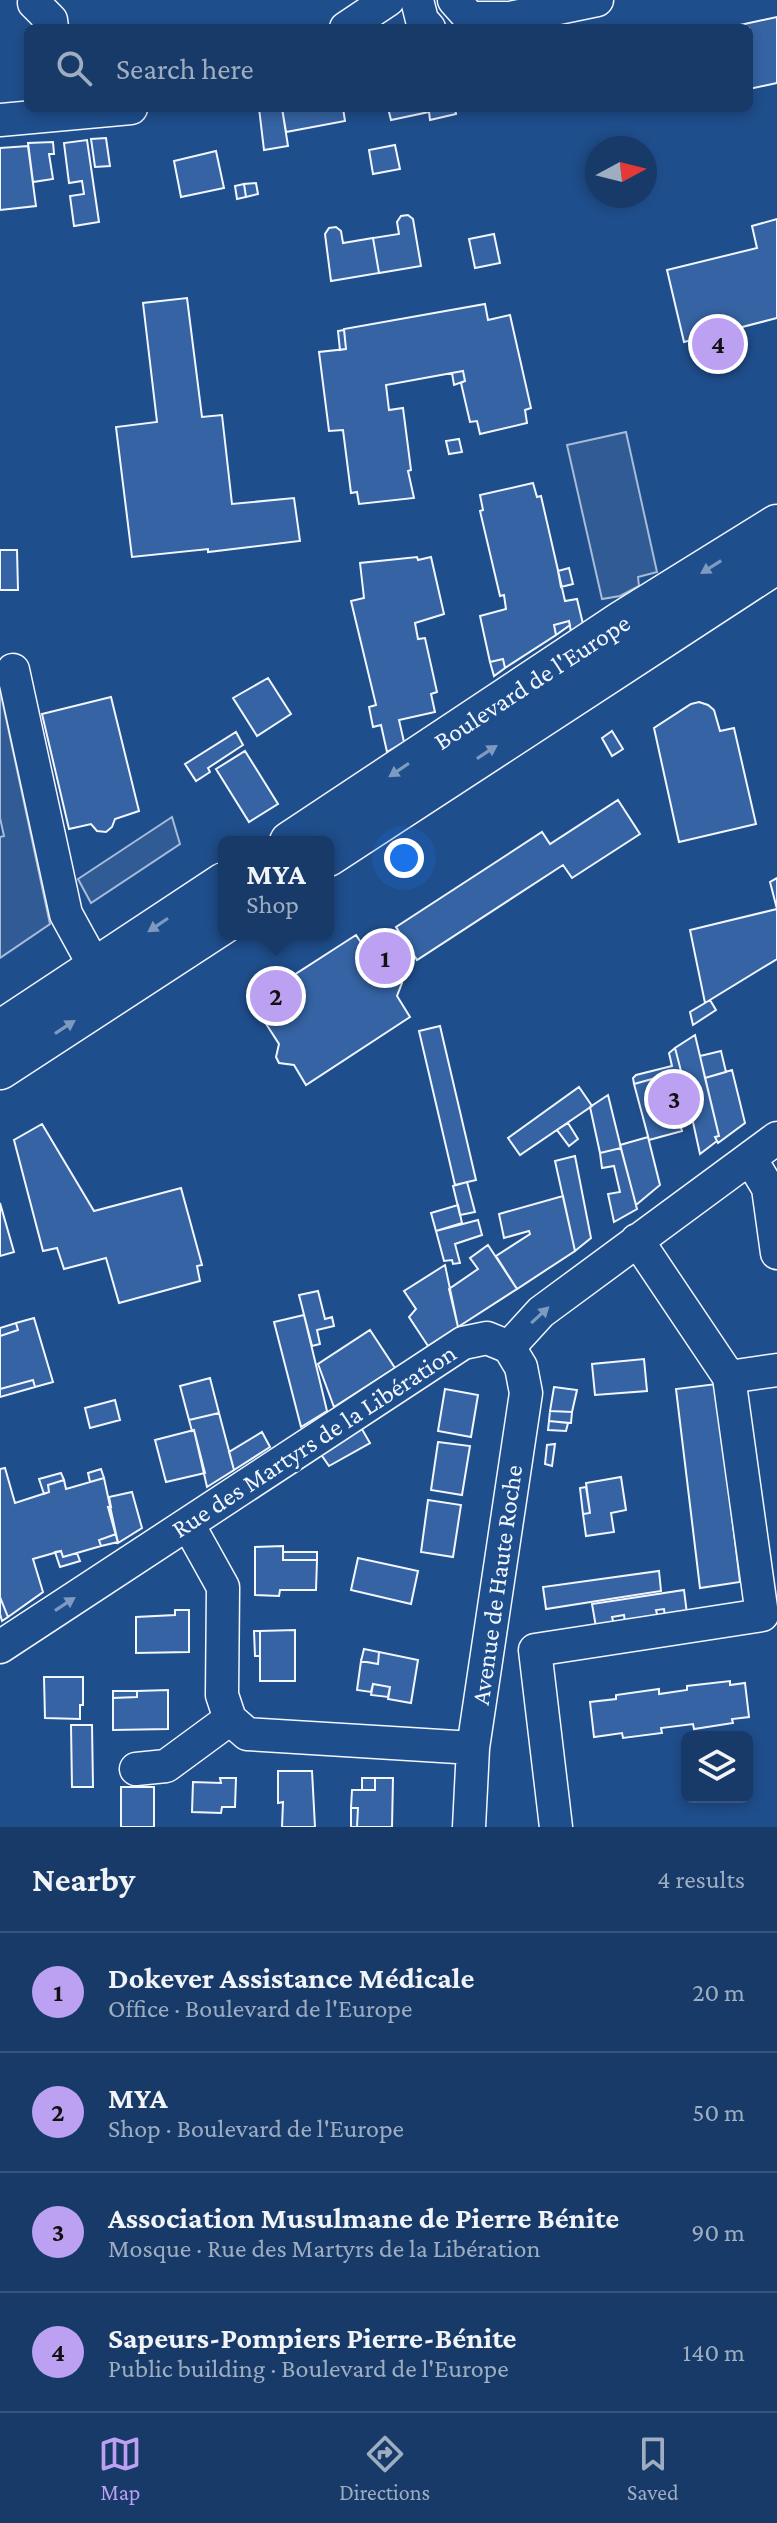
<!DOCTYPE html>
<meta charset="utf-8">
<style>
:root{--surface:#173a69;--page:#20416f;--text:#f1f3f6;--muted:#9eadc0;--line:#36547d;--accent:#bca0f2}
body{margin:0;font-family:"Crimson Pro",serif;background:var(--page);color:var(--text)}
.controls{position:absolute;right:24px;bottom:24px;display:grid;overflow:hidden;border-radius:12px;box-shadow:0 4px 12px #0003}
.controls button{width:72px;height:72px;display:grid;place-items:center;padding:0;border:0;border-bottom:2px solid var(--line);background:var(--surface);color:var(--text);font:40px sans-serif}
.compass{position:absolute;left:585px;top:136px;width:72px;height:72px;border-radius:50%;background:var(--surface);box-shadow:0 4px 12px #0003;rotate:83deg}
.you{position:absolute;left:404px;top:858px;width:28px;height:28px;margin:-20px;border:6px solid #fff;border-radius:50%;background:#1a73e8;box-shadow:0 0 0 12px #1a73e833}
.badge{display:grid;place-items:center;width:52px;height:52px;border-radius:50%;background:var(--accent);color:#111;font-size:26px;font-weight:700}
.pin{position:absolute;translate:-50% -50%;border:4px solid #fff;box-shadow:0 2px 8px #0006}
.popup{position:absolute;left:218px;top:836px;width:116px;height:104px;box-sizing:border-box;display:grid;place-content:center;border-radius:12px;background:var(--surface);filter:drop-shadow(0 2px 6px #0005);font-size:26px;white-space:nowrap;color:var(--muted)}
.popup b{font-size:30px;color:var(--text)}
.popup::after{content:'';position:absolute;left:50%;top:100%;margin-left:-16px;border:16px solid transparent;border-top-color:var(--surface)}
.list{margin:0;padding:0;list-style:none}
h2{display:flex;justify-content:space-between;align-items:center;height:104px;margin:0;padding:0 32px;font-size:34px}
h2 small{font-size:26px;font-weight:400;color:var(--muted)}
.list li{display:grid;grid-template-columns:52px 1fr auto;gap:24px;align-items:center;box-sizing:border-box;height:120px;padding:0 32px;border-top:2px solid var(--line)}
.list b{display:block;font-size:30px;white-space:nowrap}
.list p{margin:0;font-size:26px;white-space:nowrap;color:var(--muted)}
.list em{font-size:26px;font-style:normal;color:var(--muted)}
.icon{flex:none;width:44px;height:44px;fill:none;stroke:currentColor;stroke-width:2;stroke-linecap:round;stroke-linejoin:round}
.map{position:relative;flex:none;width:777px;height:1827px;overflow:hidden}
.search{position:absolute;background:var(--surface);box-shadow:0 4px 12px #0003;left:24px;right:24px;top:24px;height:88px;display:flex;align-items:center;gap:20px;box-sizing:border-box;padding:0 28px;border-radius:12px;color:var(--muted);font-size:30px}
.sheet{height:584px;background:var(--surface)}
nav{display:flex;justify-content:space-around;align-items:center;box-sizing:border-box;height:112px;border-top:2px solid var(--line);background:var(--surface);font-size:22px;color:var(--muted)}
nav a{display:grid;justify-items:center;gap:4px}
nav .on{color:var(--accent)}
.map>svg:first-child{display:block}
</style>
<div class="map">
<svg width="777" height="1827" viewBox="0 0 777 1827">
<rect width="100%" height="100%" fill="#1f4e8c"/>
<!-- parking -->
<path fill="#305b95" stroke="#a8bbd7" stroke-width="2" d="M626,432l31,140 -19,5 1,9 -19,10 -18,3 -35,-154z
M0,690l50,234 -50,34v-121l4,-1 -4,-18z
M172,817l8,27 -89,59 -13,-24z"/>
<!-- building -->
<path fill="#3563a3" stroke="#f2f6ff" stroke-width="2" d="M777,17v66l-28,6v-61h-23z
M259,108h23l6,38 -24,4z
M282,108h61l2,13 -59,11z
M388,108h67l1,6 -26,6 -1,-8 -38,8z
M106,138l4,28 -15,1 -4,-28z
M87,140l12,82 -25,4 -4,-30 14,-2 -2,-13 -13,2 -5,-40z
M53,142l1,12h-5l4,25 -20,3 -5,-39z
M395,145l5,24 -27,5 -4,-24z
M28,146l8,60 -36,4v-62z
M216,151l8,37 -43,9 -7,-36z
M256,183l2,11 -12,3 -2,-13z
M244,184l2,13 -9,2 -2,-13z
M408,215l5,4 8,47 -42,7 -6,-35 26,-4 -2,-12 4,-6z
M777,219v99l-93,24 -17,-72 90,-22 -5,-22z
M336,227l5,4 2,12 30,-5 6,35 -48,8 -6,-47 4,-6z
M494,234l6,29 -25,5 -6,-29z
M187,298l15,119 20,-2 10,89 62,-6 6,43 -92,11v-3l-76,8 -16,-130 41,-5 -14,-119z
M485,304l3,16 22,-5 21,93 -6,2 2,13 -47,11 -3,-13 -7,1 -9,-39 4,-2 -2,-10 -77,14 3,25 14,-2 8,62 -3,1 6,27 -55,6 -2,-12 -6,1 -8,-63 -14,1 -10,-79 27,-3 -2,-20z
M344,330l2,19 -6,1 -2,-19z
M463,371l2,10 -11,4 -2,-12z
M459,439l3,13 -13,2 -3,-13z
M533,483l4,14 4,-1 24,105 12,-2 6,25 -12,8 -2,-11 -15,4 2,10 -51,33 -2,-9 -13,3 -10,-46 26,-7 -2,-14 -4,1 -20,-85 3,-1 -3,-15z
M0,550h17l1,40h-18z
M417,557l1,3 13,-3 13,57 -29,9 3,16 7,-1 12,54 -6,2 4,18 -36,8 5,22 -17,10 -6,-27 -8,2 -4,-20 7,-2 -25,-104 13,-3 -4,-35z
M569,568l4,16 -12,3 -3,-16z
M569,621l1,4 -14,10 -2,-10z
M503,659l2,9 -11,8 -4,-14z
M268,678l23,36 -34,22 -24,-38z
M111,697l28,114 -24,8 -3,8 -6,5 -9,-1 -6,-7 -22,5 -27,-115z
M699,702l9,3 6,5 6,21 14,-3 22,96 -77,18 -25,-114 37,-24z
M612,731l11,18 -11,7 -10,-18z
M236,732l7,13 -35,23 2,4 -14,9 -11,-17z
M245,751l33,53 -29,18 -33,-53z
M618,800l22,34 -68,44 -9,-13 -146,95 -21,-33 146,-95 8,12z
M777,878v81l-72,44 -15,-73 87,-21 -7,-27z
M356,935l28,42 14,1 4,5 -5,13 13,21 -104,68 -12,-20 -15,-2 -3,-6 3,-13 -27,-42z
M710,1000l6,10 -23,15 -3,-13z
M440,1026l36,154 -21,5 -36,-154z
M695,1035l24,101 -4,1 2,4 -17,13 -9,-41 -13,4 4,14 -33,9 -15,-56 47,-13 -6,-23z
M675,1048l6,23 -47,13 -1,-6 3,-3 36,-9 -3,-13z
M721,1051l5,21 -21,6 -5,-22z
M732,1070l13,53 -27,20 -3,-6 4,-1 -14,-58z
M579,1087l13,19 -72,49 -12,-17z
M608,1095l13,53 -21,5 -10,-46z
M568,1123l10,16 -9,7 -12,-16z
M42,1124l52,87 87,-23 21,77 -5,1 3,15 -81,22 -13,-45 -42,11 -7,-21 -14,3 -29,-111z
M648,1137l12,48 -24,20 -16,-60z
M621,1148l16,61 -23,13 -6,-28 12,-2 -6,-26 -12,2 -2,-15z
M575,1156l16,82 -16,13 -20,-90z
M467,1182l8,30 -15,3 -7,-29z
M563,1196l12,55 -58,38 -21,-33 34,-22 -1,-3 -25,7 -5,-24z
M0,1203l14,49 -14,4z
M458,1205l4,18 -26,8 -5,-18z
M478,1220l4,15 -27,9 5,19 -7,1 -1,-4 -8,1 -8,-30z
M488,1245l29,44 -59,38 -9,-38 29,-20 -8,-11z
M445,1265l13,62 -30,19 -19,-29 7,-8 -12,-18z
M318,1291l7,28 7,-2 2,9 -17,4 3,14 -8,2 -13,-51z
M304,1315l23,96 -26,16 -27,-105z
M34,1318l19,64 -18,5 -2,-7 -33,9v-53l18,-6 -2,-7z
M16,1323l2,7 -18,6v-8z
M370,1330l25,38 -61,39 -16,-43z
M644,1359l3,32 -52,4 -3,-31z
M210,1378l9,35 -30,7 -9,-34z
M33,1380l2,7 -35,10v-8z
M716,1384l24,198 -40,6 -24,-199z
M554,1387l23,3 -5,22 -22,-1z
M445,1389l33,6 -7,42 -33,-6z
M115,1400l5,20 -30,8 -5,-20z
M550,1411l22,1 -1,11 -22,-2z
M219,1413l15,57 -27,17 -13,-57 -2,1 -3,-11z
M549,1421l19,2 -2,8 -18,-1z
M359,1424l11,19 -41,23 -11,-16z
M194,1430l11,43 -39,9 -11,-42z
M262,1432l8,15 -36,23 -5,-18z
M438,1442l32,4 -8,49 -31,-5z
M555,1444l-3,22 -7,-2 2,-19z
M5,1468l10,35 34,-11 -1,-7 16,-5 2,9 38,-11 12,56 -17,6 2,6 -38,11 -2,-6 -28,8 10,33 -35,25 -8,-20v-128z
M101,1469l3,9 -14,4 -2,-9z
M61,1473l3,7 -16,5 1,7 -5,2 -5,-15z
M621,1477l5,33 -15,3 3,19 -28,4 -3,-22 7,-1 -4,-30z
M586,1487l4,26 -7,1 -3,-26z
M132,1492l10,36 -24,15 -10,-36h3l-2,-10z
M428,1500l33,5 -8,52 -32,-5z
M116,1534l2,8 -17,4 -2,-6z
M283,1546v14h34l-1,30h-36l-1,6 -24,-1v-48z
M61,1551l2,6 14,-4 3,8 -20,6 -5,-15z
M283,1552h34v8h-34z
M358,1558l60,13 -7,33 -60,-14z
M659,1571l2,20 -115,18 -3,-22z
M684,1590l3,24 -22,3 -1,-8 -8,1 2,8 -33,5 -1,-8 -12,2 2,7 -18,3 -4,-23z
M0,1597l8,20 -6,4 -2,-7z
M175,1610h14v42l-53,1v-36l39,-2z
M295,1630v51h-35v-50z
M254,1631h6v25h-5z
M364,1649l15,3 -1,12 -17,-3z
M379,1652l39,8 -7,43 -23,-4 2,-12 -17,-3 -2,8 -14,-2 4,-29 17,3z
M44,1677h39v28h-3v14l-35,-1z
M730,1681v4l15,-2 4,34 -17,2 1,4 -39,6 -1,-5 -32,4 1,5 -39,5 -1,-5 -28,4 -4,-35 26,-3v-4l43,-6v5l28,-4v-4z
M373,1684l17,3 -2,10 -17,-2z
M168,1690v39l-55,1v-32l24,-1v-6z
M113,1691h24v6l-24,1z
M71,1725h21l1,62h-21z
M278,1771h34l3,56h-33l1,-25 -5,1z
M220,1778h16l-1,29h-13l-1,6 -29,-1 1,-30 28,1z
M362,1778h13v12h-13z
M375,1778h18l-1,49h-35l1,-19h-7l1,-18h23z
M121,1787h33v40h-33z
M351,1808h7l-1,19h-6z"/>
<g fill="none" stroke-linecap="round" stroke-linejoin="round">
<defs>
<path id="minor" d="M417,0l5,20 7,8
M454,0l16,18h36
M34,3l17,17 1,8
M346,28l42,-28
M483,28l27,-10 87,-18
M0,120l131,-12
M13,670l53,244 40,73
M750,1158l18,30 9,65
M729,1377l48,-7
M188,1524l35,63 -1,108 8,24 17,15 226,14
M0,1647l463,-304 24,-5 22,9 32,-35 236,-174
M136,1769l30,-3 64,-47
M469,1827l4,-79 53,-355 -5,-26 -12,-20
M556,1827l-21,-177 227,-35 -33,-238 -92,-137"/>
<path id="major" d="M290,842l334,-222 153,-95
M328,856l449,-293
M0,1031l224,-148
M0,1069l224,-146"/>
</defs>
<!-- minor casing -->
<use href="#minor" stroke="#f2f6ff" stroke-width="35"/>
<!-- major casing -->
<use href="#major" stroke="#f2f6ff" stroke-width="43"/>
<!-- minor -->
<use href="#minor" stroke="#1f4e8c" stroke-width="32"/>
<!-- major -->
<use href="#major" stroke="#1f4e8c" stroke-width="40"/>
</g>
<!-- one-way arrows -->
<defs><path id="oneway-solid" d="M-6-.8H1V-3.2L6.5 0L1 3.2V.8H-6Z" transform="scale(2)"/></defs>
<g fill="#7e9ac0">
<use href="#oneway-solid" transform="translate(711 567) rotate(148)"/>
<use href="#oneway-solid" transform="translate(487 752) rotate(-33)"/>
<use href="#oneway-solid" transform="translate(399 770) rotate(146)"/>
<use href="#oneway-solid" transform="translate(158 925) rotate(146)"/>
<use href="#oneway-solid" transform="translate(65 1027) rotate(-33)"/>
<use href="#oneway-solid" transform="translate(540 1315) rotate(-43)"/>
<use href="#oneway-solid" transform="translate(65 1604) rotate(-33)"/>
</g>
<g text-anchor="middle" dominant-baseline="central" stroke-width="6" stroke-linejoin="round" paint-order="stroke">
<!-- street labels -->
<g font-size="26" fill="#f2f6ff" stroke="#1f4e8c">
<text transform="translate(532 682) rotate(-33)">Boulevard de l'Europe</text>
<text transform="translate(314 1441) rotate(-33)">Rue des Martyrs de la Libération</text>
<text transform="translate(497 1585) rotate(-82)">Avenue de Haute Roche</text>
</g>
</g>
</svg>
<div class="controls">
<button><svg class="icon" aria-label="layers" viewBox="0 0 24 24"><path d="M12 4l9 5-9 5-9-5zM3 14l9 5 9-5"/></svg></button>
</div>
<svg class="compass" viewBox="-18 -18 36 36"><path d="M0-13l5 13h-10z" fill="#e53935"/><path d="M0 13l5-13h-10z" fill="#9eadc0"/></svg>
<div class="you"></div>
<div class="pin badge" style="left:385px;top:958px">1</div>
<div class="pin badge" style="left:276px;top:996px">2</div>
<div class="popup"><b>MYA</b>Shop</div>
<div class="pin badge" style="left:674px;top:1099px">3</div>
<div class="pin badge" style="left:718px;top:344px">4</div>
<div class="search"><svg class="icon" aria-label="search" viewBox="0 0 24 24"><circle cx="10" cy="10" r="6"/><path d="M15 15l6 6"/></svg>Search here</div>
</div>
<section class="sheet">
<h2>Nearby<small>4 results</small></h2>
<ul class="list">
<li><span class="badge">1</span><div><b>Dokever Assistance Médicale</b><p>Office · Boulevard de l'Europe</p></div><em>20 m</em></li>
<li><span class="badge">2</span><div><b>MYA</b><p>Shop · Boulevard de l'Europe</p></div><em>50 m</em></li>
<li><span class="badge">3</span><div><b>Association Musulmane de Pierre Bénite</b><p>Mosque · Rue des Martyrs de la Libération</p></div><em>90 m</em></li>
<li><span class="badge">4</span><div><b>Sapeurs-Pompiers Pierre-Bénite</b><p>Public building · Boulevard de l'Europe</p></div><em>140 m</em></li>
</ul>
</section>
<nav>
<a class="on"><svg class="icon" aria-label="map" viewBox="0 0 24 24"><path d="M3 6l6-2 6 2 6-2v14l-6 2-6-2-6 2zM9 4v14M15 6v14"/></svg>Map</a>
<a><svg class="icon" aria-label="directions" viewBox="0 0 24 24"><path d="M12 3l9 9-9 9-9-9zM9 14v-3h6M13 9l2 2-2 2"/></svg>Directions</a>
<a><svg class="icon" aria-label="saved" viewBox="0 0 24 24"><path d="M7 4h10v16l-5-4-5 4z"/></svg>Saved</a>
</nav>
